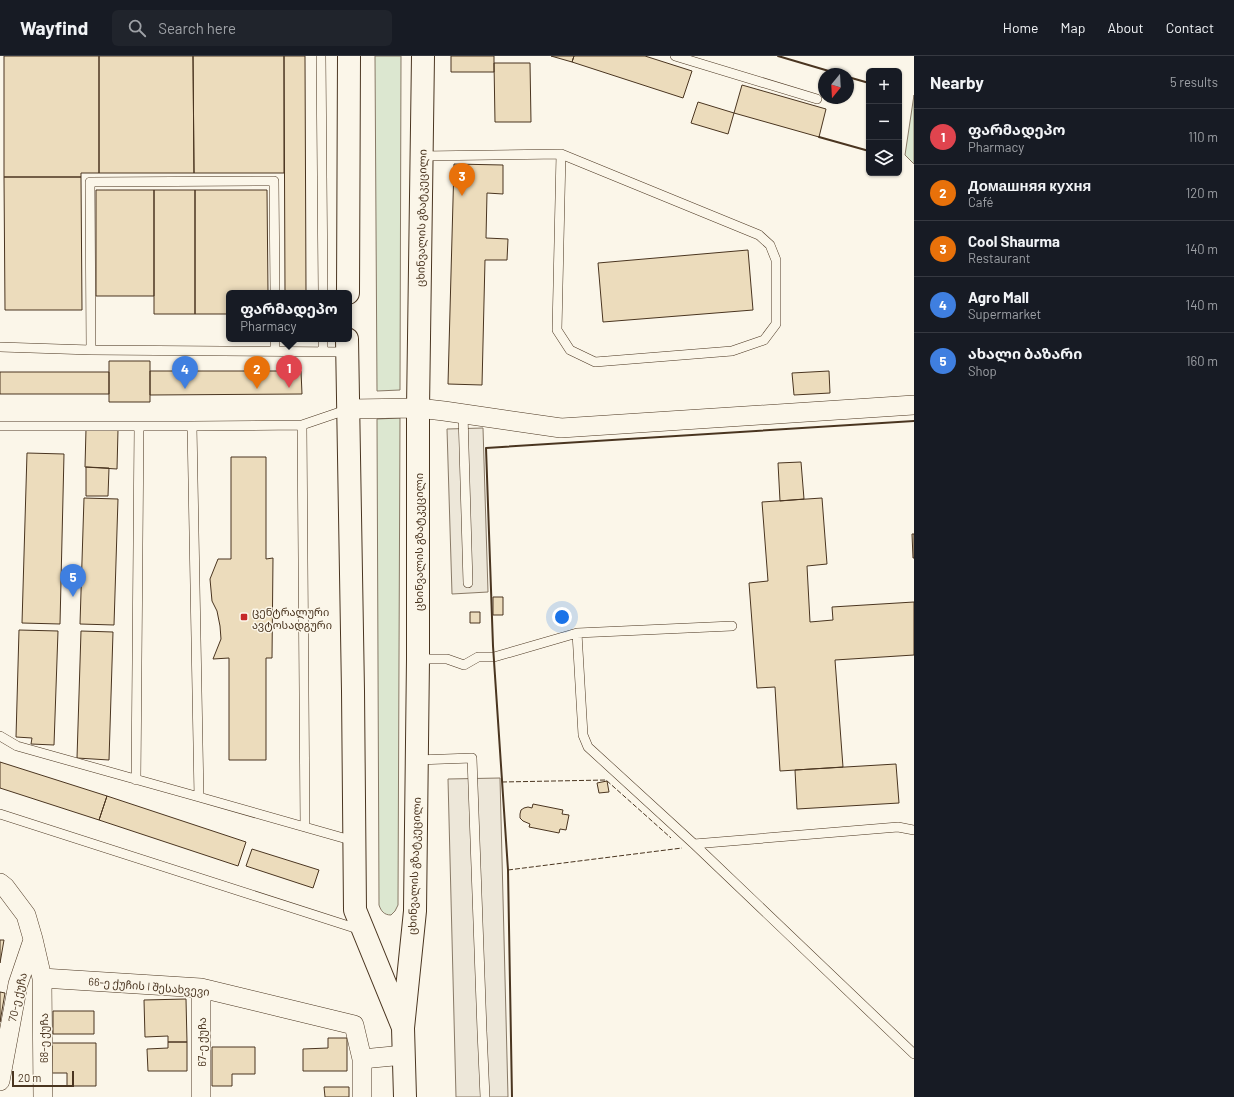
<!DOCTYPE html>
<meta charset="utf-8">
<style>
:root{--surface:#171b24;--page:#20242c;--text:#f1f3f6;--muted:#9ea1a6;--line:#363941;--accent:#db2777}
body{margin:0;font-family:Barlow,"Noto Sans Georgian",sans-serif;background:var(--page);color:var(--text)}
.controls{position:absolute;right:12px;top:12px;display:grid;overflow:hidden;border-radius:6px;box-shadow:0 1px 3px #0004}
.controls button{width:36px;height:36px;display:grid;place-items:center;padding:0;border:0;border-bottom:1px solid var(--line);background:var(--surface);color:var(--text);font:20px sans-serif}
.compass{position:absolute;left:818px;top:12px;width:36px;height:36px;border-radius:50%;background:var(--surface);box-shadow:0 1px 3px #0004;rotate:198deg}
.scale{position:absolute;left:12px;bottom:10px;width:62px;box-sizing:border-box;padding-left:4px;border:2px solid #4a3520;border-top:0;font-size:11px;line-height:14px;white-space:nowrap;color:#4a3520;-webkit-text-stroke:3px #fbf6e9;paint-order:stroke}
.you{position:absolute;left:562px;top:561px;width:14px;height:14px;margin:-10px;border:3px solid #fff;border-radius:50%;background:#1a73e8;box-shadow:0 0 0 6px #1a73e833}
.badge{display:grid;place-items:center;width:26px;height:26px;border-radius:50%;background:var(--accent);color:#fff;font-size:13px;font-weight:700}
.pin{position:absolute;translate:-50% -33px;filter:drop-shadow(0 1px 2px #0008)}
.pin::after{content:'';position:absolute;top:21px;width:14px;height:12px;background:inherit;clip-path:polygon(0 0,100% 0,50% 100%)}
.popup{position:absolute;left:226px;top:234px;width:126px;height:52px;box-sizing:border-box;display:grid;place-content:center;border-radius:6px;background:var(--surface);filter:drop-shadow(0 1px 3px #0005);font-size:13px;white-space:nowrap;color:var(--muted)}
.popup b{font-size:15px;color:var(--text)}
.popup::after{content:'';position:absolute;left:50%;top:100%;margin-left:-8px;border:8px solid transparent;border-top-color:var(--surface)}
.list{margin:0;padding:0;list-style:none}
h2{display:flex;justify-content:space-between;align-items:center;height:52px;margin:0;padding:0 16px;font-size:17px}
h2 small{font-size:13px;font-weight:400;color:var(--muted)}
.list li{display:grid;grid-template-columns:26px 1fr auto;gap:12px;align-items:center;box-sizing:border-box;height:56px;padding:0 16px;border-top:1px solid var(--line)}
.list b{display:block;font-size:15px;white-space:nowrap}
.list p{margin:0;font-size:13px;white-space:nowrap;color:var(--muted)}
.list em{font-size:13px;font-style:normal;color:var(--muted)}
.icon{flex:none;width:22px;height:22px;fill:none;stroke:currentColor;stroke-width:2;stroke-linecap:round;stroke-linejoin:round}
.map{position:relative;flex:none;width:914px;height:1041px;overflow:hidden}
header{display:flex;align-items:center;gap:24px;box-sizing:border-box;height:56px;padding:0 20px;background:var(--surface);border-bottom:1px solid var(--line)}
header strong{font-size:19px}
nav{display:flex;gap:22px;margin-inline-start:auto;font-size:14px}
.search{width:280px;height:36px;background:var(--page);display:flex;align-items:center;gap:10px;box-sizing:border-box;padding:0 14px;border-radius:6px;color:var(--muted);font-size:15px}
main{display:flex}
aside{flex:1;background:var(--surface)}
.map>svg:first-child{display:block}
</style>
<header>
<strong>Wayfind</strong>
<div class="search"><svg class="icon" aria-label="search" viewBox="0 0 24 24"><circle cx="10" cy="10" r="6"/><path d="M15 15l6 6"/></svg>Search here</div>
<nav><a>Home</a><a>Map</a><a>About</a><a>Contact</a></nav>
</header>
<main>
<div class="map">
<svg width="914" height="1041" viewBox="0 0 914 1041">
<rect width="100%" height="100%" fill="#fbf6e9"/>
<!-- green -->
<path fill="#dce7d0" stroke="#887966" d="M375,0h26l-1,334 -23,1z
M914,39v69l-9,-9z
M400,362l-2,487 -3,6 -4,4c-7,0 -10,-4 -12,-10l-2,-486z"/>
<!-- parking -->
<path fill="#ede7d9" stroke="#887966" d="M483,372l5,164 -36,2 -5,-165z
M500,722l8,319h-52l-8,-318z"/>
<!-- building -->
<path fill="#ecdcbc" stroke="#4a3520" d="M4,0h95v117h-18v4h-77z
M99,0h94l1,117h-95z
M193,0h91v117h-90z
M284,0h21l1,237h-21z
M451,0h43v16h-43z
M551,0h23l-2,6z
M574,0h71l47,15 -9,27 -111,-36z
M494,7h36l1,59h-36z
M742,29l84,24 -7,28 -85,-24z
M698,46l36,11 -6,21 -37,-11z
M454,108l49,1v29l-16,-1 -1,45 22,1 -1,21h-22l-3,125 -34,-1z
M4,121h77l1,133h-77z
M96,134h58v106h-58z
M154,134h41v124h-41z
M195,134h72l1,103h-39v21h-34z
M748,194l5,60 -150,12 -5,-59z
M109,305h41v41h-41z
M150,315h151l1,23 -152,1z
M829,315l1,22 -36,2 -2,-22z
M0,316h109v22h-109z
M86,373l32,1 -1,39 -32,-2z
M27,397l37,1 -4,170 -38,-1z
M231,401h35v102l7,-1 -1,100h-6v102h-37v-102l-16,1 8,-20 -1,-13 -3,-15 -5,-10 -2,-22 8,-20h13z
M801,406l3,37 -24,2 -2,-38z
M86,411l23,1 -1,28h-22z
M84,442l34,1 -4,126 -34,-1z
M822,442l5,66 -20,2 3,56 23,-2 -1,-13 82,-5v53l-79,5 8,107 -63,4 -5,-84 -18,1 -8,-105 19,-2 -6,-79z
M912,478h2v24h-1z
M493,541h10v18h-10z
M470,556h10v11h-10z
M19,574l39,1 -4,114 -23,-1 1,-6 -16,-1z
M81,575l32,1 -4,128 -32,-2z
M0,706l107,34 -8,24 -99,-32z
M896,708l3,39 -102,6 -2,-39z
M607,725l2,11 -10,1 -2,-10z
M107,740l139,46 -8,24 -139,-46z
M533,748l30,6 -1,4 7,1 -3,15 -6,-1 -1,4 -30,-6 1,-3 -7,-3 -3,-3v-4l1,-4 3,-2 4,-1 4,1z
M252,793l67,21 -6,18 -67,-22z
M0,884h4l-4,23z
M0,936l5,1 -5,29z
M186,943l1,43h-19v-6l-23,1 -1,-37z
M53,955h41v23h-41z
M328,982h19v33h-44v-22l25,-1z
M168,986h19v29h-39l-1,-22 21,-1z
M52,987h44v43h-29v-13h-15z
M212,991h43v27h-23v12h-20z
M324,1031h25v10h-24z"/>
<g fill="none" stroke-linecap="round" stroke-linejoin="round">
<defs>
<path id="service" d="M321,0l2,237
M675,0l142,43
M422,100l139,-2 198,81 11,10 6,15v64l-12,16 -32,11 -137,11 -25,-12 -13,-20 4,-176
M275,283v12
M323,283v12
M0,291l91,3 256,2
M91,294l-1,-168 184,-1 1,112
M349,353l-47,16 -110,1 7,371 155,44
M463,358l5,169
M302,369l3,402
M0,370h192
M577,577l6,102 5,12 106,97 220,210
M418,603h29l17,6 14,-8h16l83,-24 155,-7
M0,680l17,10 182,51
M417,704l55,-2 10,273 3,66
M136,724l3,-354
M0,758l361,116
M694,788l204,-17 16,3"/>
<path id="minor" d="M349,353l69,-1 26,3 117,17 353,-23
M0,827l5,4 21,28 7,24 9,39 159,10 153,37 8,34 42,-4
M42,922l1,119
M201,932v109
M362,1003v38
M0,1025l18,-97 15,-44"/>
<path id="secondary" d="M348,237l1,-237
M347,283l6,352 2,219 47,115
M405,1041l-2,-69 12,-117 3,-252v-251l5,-352"/>
</defs>
<!-- service casing -->
<use href="#service" stroke="#4a3520" stroke-width="10"/>
<!-- minor casing -->
<use href="#minor" stroke="#4a3520" stroke-width="20"/>
<!-- secondary casing -->
<use href="#secondary" stroke="#4a3520" stroke-width="24"/>
<!-- service -->
<use href="#service" stroke="#fbf6e9" stroke-width="9"/>
<!-- minor -->
<use href="#minor" stroke="#fbf6e9" stroke-width="19"/>
<!-- secondary -->
<use href="#secondary" stroke="#fbf6e9" stroke-width="22"/>
<!-- fence -->
<path stroke="#4a3520" stroke-width="1" stroke-dasharray="5 2" stroke-linecap="butt" d="M502,726l104,-2 65,58
M508,814l174,-22"/>
<!-- wall -->
<path stroke="#4a3520" stroke-width="2" d="M778,0l61,18
M848,21l21,6
M819,81l50,14
M512,1041l-4,-227 -15,-224 -7,-198 428,-27"/>
</g>
<!-- markers -->
<rect fill="#c62828" stroke="#fbf6e9" stroke-width="1.5" x="240" y="557" width="8" height="8" rx="2"/>
<g text-anchor="middle" dominant-baseline="central" stroke-width="3" stroke-linejoin="round" paint-order="stroke">
<!-- street labels -->
<g font-size="11" fill="#4a3520" stroke="#fbf6e9">
<text transform="translate(421 162) rotate(-89)">ცხინვალის გზატკეცილი</text>
<text transform="translate(418 486) rotate(-90)">ცხინვალის გზატკეცილი</text>
<text transform="translate(414 810) rotate(-88)">ცხინვალის გზატკეცილი</text>
<text transform="translate(149 930) rotate(5)">66-ე ქუჩის I შესახვევი</text>
<text transform="translate(17 941) rotate(-77)">70-ე ქუჩა</text>
<text transform="translate(43 982) rotate(-90)">68-ე ქუჩა</text>
<text transform="translate(201 986) rotate(-90)">67-ე ქუჩა</text>
</g>
<!-- poi labels -->
<g font-size="11" fill="#4a3520" stroke="#fbf6e9" text-anchor="start">
<text x="252" y="555">ცენტრალური<tspan x="252" dy="13">ავტოსადგური</tspan></text>
</g>
</g>
</svg>
<div class="controls">
<button>+</button>
<button>−</button>
<button><svg class="icon" aria-label="layers" viewBox="0 0 24 24"><path d="M12 4l9 5-9 5-9-5zM3 14l9 5 9-5"/></svg></button>
</div>
<svg class="compass" viewBox="-18 -18 36 36"><path d="M0-13l5 13h-10z" fill="#e53935"/><path d="M0 13l5-13h-10z" fill="#9ea1a6"/></svg>
<div class="scale">20 m</div>
<div class="you"></div>
<div class="pin badge" style="left:289px;top:332px;background:#e0444e">1</div>
<div class="popup"><b>ფარმადეპო</b>Pharmacy</div>
<div class="pin badge" style="left:257px;top:333px;background:#e8710a">2</div>
<div class="pin badge" style="left:462px;top:140px;background:#e8710a">3</div>
<div class="pin badge" style="left:185px;top:333px;background:#3f7fe0">4</div>
<div class="pin badge" style="left:73px;top:541px;background:#3f7fe0">5</div>
</div>
<aside>
<h2>Nearby<small>5 results</small></h2>
<ul class="list">
<li><span class="badge" style="background:#e0444e">1</span><div><b>ფარმადეპო</b><p>Pharmacy</p></div><em>110 m</em></li>
<li><span class="badge" style="background:#e8710a">2</span><div><b>Домашняя кухня</b><p>Café</p></div><em>120 m</em></li>
<li><span class="badge" style="background:#e8710a">3</span><div><b>Cool Shaurma</b><p>Restaurant</p></div><em>140 m</em></li>
<li><span class="badge" style="background:#3f7fe0">4</span><div><b>Agro Mall</b><p>Supermarket</p></div><em>140 m</em></li>
<li><span class="badge" style="background:#3f7fe0">5</span><div><b>ახალი ბაზარი</b><p>Shop</p></div><em>160 m</em></li>
</ul>
</aside>
</main>
